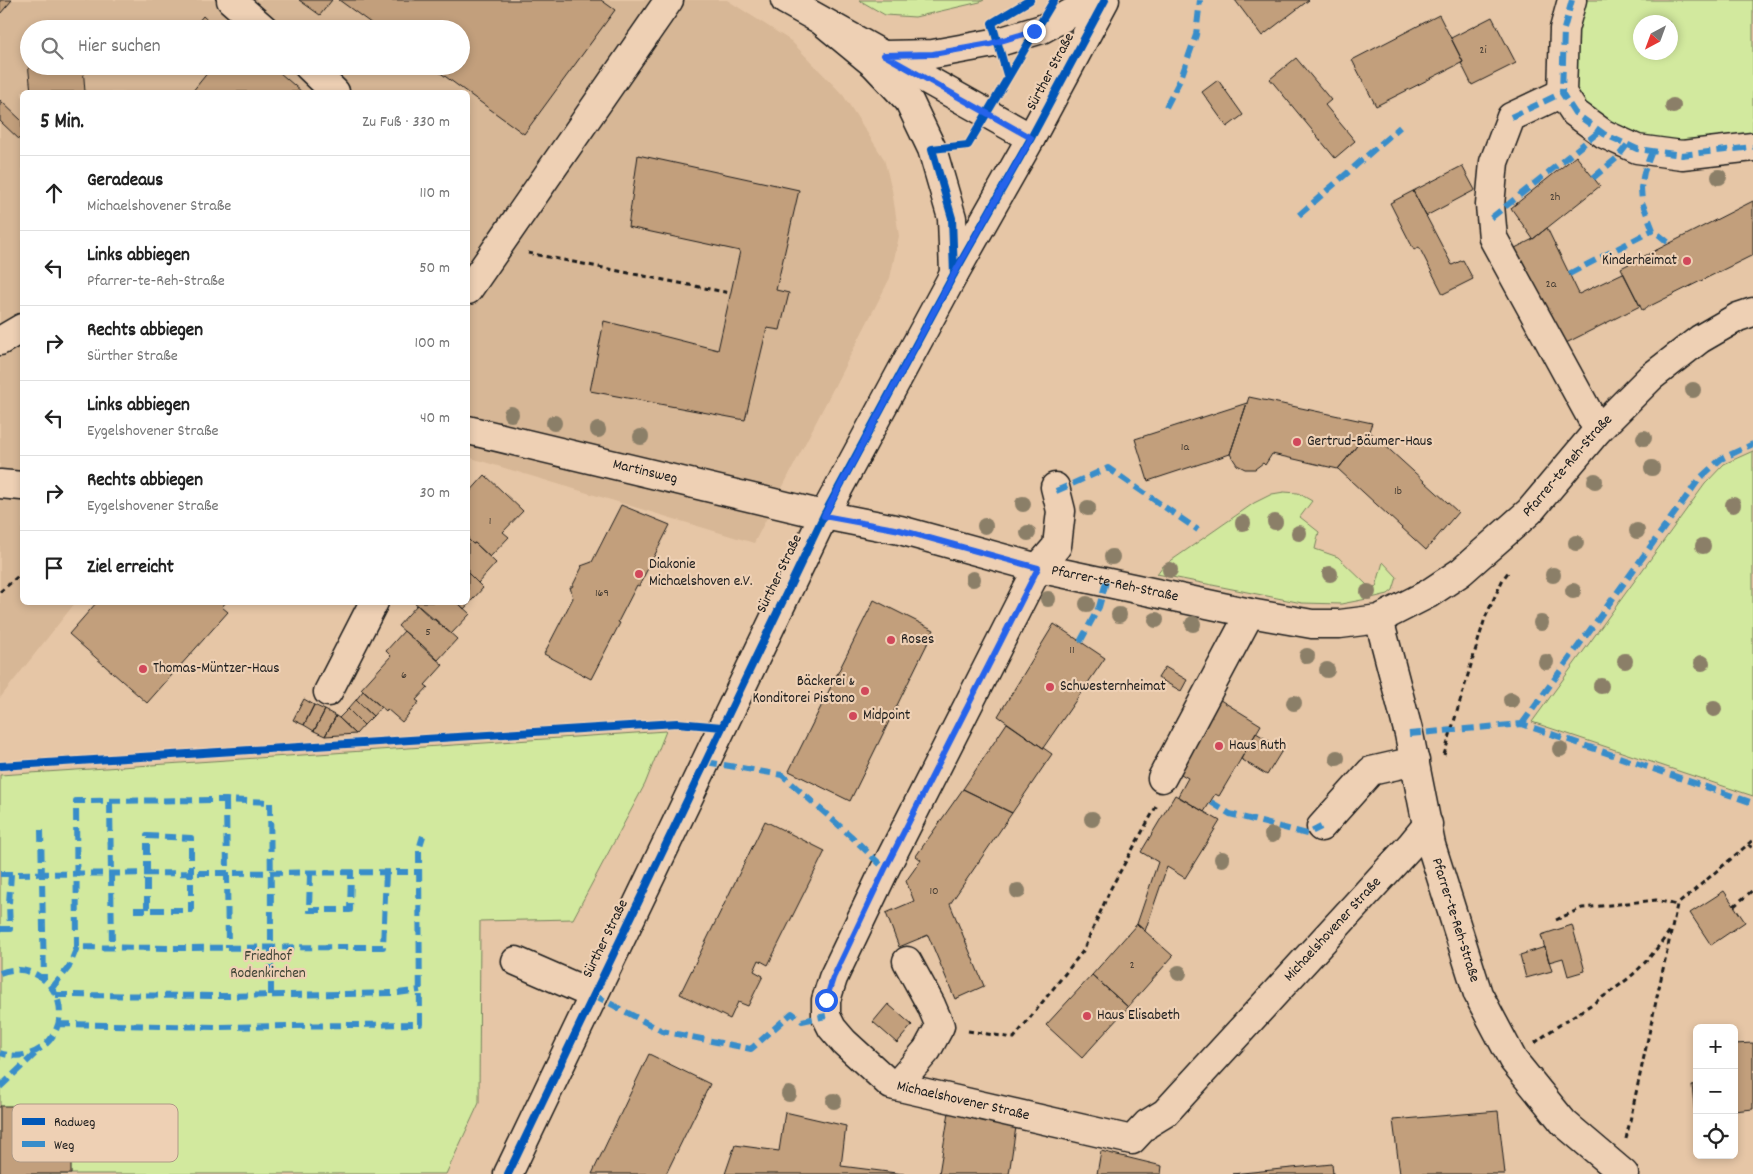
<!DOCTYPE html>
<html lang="de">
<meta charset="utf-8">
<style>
:root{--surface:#fff;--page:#f6f6f6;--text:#222;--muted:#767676;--line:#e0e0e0}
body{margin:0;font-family:Dekko,sans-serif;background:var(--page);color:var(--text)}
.controls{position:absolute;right:15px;bottom:15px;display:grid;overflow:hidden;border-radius:8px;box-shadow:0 2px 8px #0003}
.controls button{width:45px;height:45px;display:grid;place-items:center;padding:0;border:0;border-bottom:1px solid var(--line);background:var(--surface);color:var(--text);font:25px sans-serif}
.compass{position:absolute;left:1633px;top:15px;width:45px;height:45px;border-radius:50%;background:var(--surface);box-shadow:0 2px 8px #0003;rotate:221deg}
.stop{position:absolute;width:15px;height:15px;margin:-11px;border:4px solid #2563eb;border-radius:50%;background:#fff}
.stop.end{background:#2563eb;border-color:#fff;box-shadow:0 1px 5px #0008}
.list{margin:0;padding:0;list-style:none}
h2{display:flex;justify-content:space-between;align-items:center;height:65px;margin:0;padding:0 20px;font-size:21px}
h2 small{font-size:16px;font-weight:400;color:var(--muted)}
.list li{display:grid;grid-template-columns:32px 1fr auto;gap:15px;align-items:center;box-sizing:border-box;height:75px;padding:0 20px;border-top:1px solid var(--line)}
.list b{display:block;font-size:19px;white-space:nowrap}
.list p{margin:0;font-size:16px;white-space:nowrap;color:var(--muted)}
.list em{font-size:16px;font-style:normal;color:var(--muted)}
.icon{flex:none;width:28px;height:28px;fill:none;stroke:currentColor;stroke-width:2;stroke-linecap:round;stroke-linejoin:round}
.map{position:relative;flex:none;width:1753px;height:1174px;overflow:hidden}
.search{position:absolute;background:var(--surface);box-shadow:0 2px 8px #0003;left:20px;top:20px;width:450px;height:55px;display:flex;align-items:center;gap:12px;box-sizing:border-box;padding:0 18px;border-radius:28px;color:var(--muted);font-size:19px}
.panel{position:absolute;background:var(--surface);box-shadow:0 2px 8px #0003;left:20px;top:90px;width:450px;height:515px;border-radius:8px}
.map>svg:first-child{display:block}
</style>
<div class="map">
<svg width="1753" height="1174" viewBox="0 0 1753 1174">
<rect width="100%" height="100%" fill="#e6c6a6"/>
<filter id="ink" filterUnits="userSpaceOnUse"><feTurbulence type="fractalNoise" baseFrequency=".02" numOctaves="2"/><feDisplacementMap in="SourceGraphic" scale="10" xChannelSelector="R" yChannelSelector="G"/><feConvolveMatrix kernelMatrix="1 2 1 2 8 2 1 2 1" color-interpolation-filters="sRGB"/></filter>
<g filter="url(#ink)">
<!-- built -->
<path fill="#d7b796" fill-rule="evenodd" d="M0,0h727l64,41 52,54 41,64 8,31 7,46 -9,42 -136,265 -286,-86v-365h-446v510l53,1 -75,95zM29,29h432v37h-432z"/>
<!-- green -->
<path fill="#d2e99e" stroke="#77825d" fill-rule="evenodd" d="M859,0h125l-4,2 -65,15 -30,-2z
M1582,0h171v136l-88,12 -57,-21 -32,-33 2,-86zM1640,22h30v30h-30z
M1753,451v345l-221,-74 173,-238 19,-20z
M1284,492l14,1 14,8 -12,16 19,15 -4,17 23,8 29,28 9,2 7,-25 14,15 -4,13 -5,4 -21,5 -26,5 -39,-1 -145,-29 5,-7 92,-64 18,-9z
M666,731l-21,53 -72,135 -93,2 -1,182 -33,71h-446v-399z"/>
<!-- building -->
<path fill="#c29f7c" stroke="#1c1c1c" d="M0,0h12l-12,14z
M299,0h33l-12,15z
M339,0h262l14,10 -91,124 -93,-68h30v-37h-82z
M1235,0h74l-47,36z
M1439,15l24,47 -87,44 -24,-46z
M203,16l14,13h-25z
M1492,17l24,46 -44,22 -11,-22 2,-1 -12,-24z
M1296,58l35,42 -6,5 30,36 -20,17 -65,-79z
M28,63l1,3h54l2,26h-54z
M272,66l30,26h-110l21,-26z
M1218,80l25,35 -16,12 -25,-35z
M0,100l22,21v21l-22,-21z
M638,155l161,35 -23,100 13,3 -9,37 -13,-2 -22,92 -155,-29 14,-70 114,29 22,-99 -112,-24z
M1576,156l24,30 -67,53 -22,-31z
M1462,166l13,24 -49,26 -13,-25z
M1413,191l39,74 11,-5 10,19 -30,15 -24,-47 -5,3 -24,-47z
M1753,201v54l-111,55 -21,-42z
M1547,228l32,66 44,-21 17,33 -76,38 -53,-94 22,-11z
M1249,397l123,26 -3,8 -31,38 -66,-15 -7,11 -2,-2 -8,6h-10l-8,-4 -7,-11z
M1247,403l-17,51 -82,27 -13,-42z
M1369,431l89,81 -32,38 -88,-81z
M485,475l38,36 -20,21 6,5 -19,20 -15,-14 -2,1 -5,-5v-34l1,-2 -1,-1v-8z
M621,505l49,20 -31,61 -2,-1 -19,37 2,1 -29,56 -47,-25 29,-56 -3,-11h2l10,-20 -1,-1 11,-4z
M468,539l5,5 2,-1 21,20 -18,20 -10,-10z
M468,573l15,15 -19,21 -7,-7h11z
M874,600l60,30 -84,171 -61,-30z
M97,602h129l-4,5 6,5 -81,91 -78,-69z
M414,602h43l13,12 -19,20z
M417,605l16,15 2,-1 22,20 -19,21 -17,-16 -1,1 -22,-19z
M1054,624l51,34 -62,90 -45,-32z
M404,631l39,34 -18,20 3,2 -12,13 3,2 -17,20 -15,-13 -1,2 -25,-22 30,-33 -5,-5z
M1165,667l22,13 -6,11 -23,-13z
M363,691l18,16 -8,9 -17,-16z
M1217,698l44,27 -42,71 -4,-2 -11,18 -26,-16 10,-18 -14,-8z
M304,699l10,6 -10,20 -11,-5z
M356,700l17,16 -9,9 -16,-16z
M314,705l11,5 -11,21 -10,-6z
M348,709l16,16 -8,9 -17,-16z
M325,710l11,6 -11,20 -11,-5z
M336,716l3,2 17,16 -31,2z
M1007,723l45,31 -40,59 -49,-24z
M1256,733l27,16 -16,26 -26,-16z
M963,789l49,24 -62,91 34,82 -29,13 -27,-64 -29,12 -13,-34 28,-12 -8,-20 15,-21 -5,-4z
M1175,795l45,26 -35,57 -18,-11 -22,64 -8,-7 21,-62 -17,-10z
M765,821l60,30 -57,114 -9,-5 -5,11 9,5 -15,30 -10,-4 -8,17 -50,-25z
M1724,891l21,31 -34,23 -21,-32z
M1137,924l36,32 -45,51 -36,-32z
M1572,925l13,46 -17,5 -5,-18 -14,4 -8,-27z
M1545,947l7,24 -26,7 -6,-23z
M1092,975l36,32 -46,51 -36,-33z
M888,1004l24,21 -15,18 -24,-21z
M1753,1043v66l-19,2v-67z
M649,1054l61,30 -44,90h-74z
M1697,1084v31h-2l-3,-30z
M0,1106h71v68h-71z
M1498,1111l7,63h-105l-7,-54z
M785,1112l61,14 -5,40 63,8h-179l10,-29 44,6z
M949,1112l67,15 -7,47h-70z
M1101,1151l61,15 -1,8h-64z
M1332,1164l1,10h-101z"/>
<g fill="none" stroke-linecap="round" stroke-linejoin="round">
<defs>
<g id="minor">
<path d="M231,0l33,29"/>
<path d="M785,0l246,138"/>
<path d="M1572,0l-8,29 -2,64 13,20 29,21 33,15 45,6 71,-8"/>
<path d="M823,22l51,42 35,37 23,48 20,69 2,56"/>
<path d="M884,55l49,-1 66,-12 43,-13 53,-29"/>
<path d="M308,66l27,26"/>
<path d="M1562,93l-51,24 -17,45 -4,43 3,33 105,192"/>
<path d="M468,290l201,-290"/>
<path d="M0,341l22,-13"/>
<path id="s1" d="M468,430l356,85 76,15 138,38 212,45 62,11h28l39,-5 49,-25 33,-22 69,-61 68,-81 53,-53 49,-38 38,-22 15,-5"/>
<path d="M0,484l22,2"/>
<path id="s2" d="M1055,487l6,24 -4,35 -19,22 -15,29 -138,272 -52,109 -7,22v16l6,12 12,14 47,43 241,55 15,-16 18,-11 245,-267 18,-22"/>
<path id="s3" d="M1379,619l30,115 22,111 47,149 35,66 51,63 60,51"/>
<path d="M328,692l46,-90"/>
<path d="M1162,778l88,-165"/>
<path d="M1321,827l50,-56 44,-10"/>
<path d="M516,961l78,34"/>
<path d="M896,1086l31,-36 13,-24 -9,-21 -24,-44"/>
<path d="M508,1174l316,-659 130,-241 77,-136 74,-138"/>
</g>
</defs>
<!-- minor casing -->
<use href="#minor" stroke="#1c1c1c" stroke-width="31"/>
<!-- path -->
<path stroke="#1c1c1c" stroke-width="3" stroke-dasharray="5 4" stroke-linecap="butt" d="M528,253l202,40
M0,592l22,-19
M1444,755l41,-137 18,-39 6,-8
M1748,844l5,5
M1734,906l19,-16
M1556,920l26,-12 74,-8 21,5
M968,1031l46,7 69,-87 28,-63 46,-83
M1535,1043c28,-23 61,-39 90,-62 18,-14 33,-33 46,-52
M1626,1139l51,-234 76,-65"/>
<!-- minor -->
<use href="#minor" stroke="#eed0b4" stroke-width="28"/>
<!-- quiet -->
<path stroke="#388dca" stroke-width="6" stroke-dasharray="12 6" stroke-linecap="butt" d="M1572,0l-8,29 -2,64 13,20 29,21 33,15 45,6 71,-8
M1166,107l15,-29 15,-43 4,-35
M1511,117l51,-24
M1652,151l-8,21 -3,16 1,14 11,28 16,13
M1593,178l24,-20 10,-13
M1299,215l101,-88
M1491,218l109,-87
M1569,274l84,-44
M1056,491l52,-23 90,62
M1080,642l19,-35 7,-25
M1522,724l178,-246 21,-19 32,-15
M1409,734l113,-10 231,79
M706,762l76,13 69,61 34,33
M226,800l2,147
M110,802l2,146
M1211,802l19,12 77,20 14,-7
M41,830l3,149
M0,874l420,-2
M310,874l-1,36h41l1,-37
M134,910h57v-72l-44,-2v74
M0,929h10l-1,-26 2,-29
M0,973c12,-5 26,-4 37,2 47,28 15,95 -37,78
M52,988l17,-21 8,-20
M56,995l170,1 172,-3 22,-3
M271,995c0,-64 0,-129 -1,-193l-44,-2 -150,1 1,146c102,2 205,0 306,0l3,-75
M594,995l68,36 89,18 41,-36 10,8 24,-5
M59,1024l159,3 202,-3 -1,-175 4,-13
M0,1087l36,-34"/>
<defs>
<path id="cycleway" d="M1007,75l-15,-52 38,-23
M954,274l-2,-56 -20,-69 36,-4 86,-145
M0,766l677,-43 45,4
M508,1174l316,-659 130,-241 77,-136 74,-138"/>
</defs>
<!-- cycleway casing -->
<use href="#cycleway" stroke="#eed0b4" stroke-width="11"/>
<!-- cycleway -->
<use href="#cycleway" stroke="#0057b8" stroke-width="8"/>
</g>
<!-- trees -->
<g fill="#8b7f68">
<circle cx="1673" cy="106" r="8"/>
<circle cx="1719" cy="177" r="8"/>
<circle cx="1693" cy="390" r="8"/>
<circle cx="511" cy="414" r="8"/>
<circle cx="554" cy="423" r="8"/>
<circle cx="598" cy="430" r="8"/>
<circle cx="641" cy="437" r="8"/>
<circle cx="1644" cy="438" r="8"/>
<circle cx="1652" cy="468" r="8"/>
<circle cx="1595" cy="481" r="8"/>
<circle cx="1023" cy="504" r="8"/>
<circle cx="1733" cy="505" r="8"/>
<circle cx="1088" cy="508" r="8"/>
<circle cx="1275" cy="522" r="8"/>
<circle cx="1243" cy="523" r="8"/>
<circle cx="985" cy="526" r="8"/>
<circle cx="1637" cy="531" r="8"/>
<circle cx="1028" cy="533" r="8"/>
<circle cx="1299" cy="533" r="8"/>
<circle cx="1576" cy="543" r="8"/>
<circle cx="1703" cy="546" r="8"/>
<circle cx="1112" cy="557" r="8"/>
<circle cx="1170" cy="570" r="8"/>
<circle cx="1330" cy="574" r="8"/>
<circle cx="1553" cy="575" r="8"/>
<circle cx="973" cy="579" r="8"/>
<circle cx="1573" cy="591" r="8"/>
<circle cx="1368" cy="592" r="8"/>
<circle cx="1048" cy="599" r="8"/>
<circle cx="1087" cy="604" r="8"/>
<circle cx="1119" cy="615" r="8"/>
<circle cx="1156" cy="620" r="8"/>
<circle cx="1541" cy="623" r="8"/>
<circle cx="1193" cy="624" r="8"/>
<circle cx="1307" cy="656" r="8"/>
<circle cx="1625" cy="661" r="8"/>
<circle cx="1546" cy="662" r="8"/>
<circle cx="1702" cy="663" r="8"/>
<circle cx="1327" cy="670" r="8"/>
<circle cx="1601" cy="686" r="8"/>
<circle cx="1511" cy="700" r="8"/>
<circle cx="1294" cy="703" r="8"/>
<circle cx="1714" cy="709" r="8"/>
<circle cx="1560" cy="749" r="8"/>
<circle cx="1337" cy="758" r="8"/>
<circle cx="1092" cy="819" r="8"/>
<circle cx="1272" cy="835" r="8"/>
<circle cx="1222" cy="859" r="8"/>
<circle cx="1018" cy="891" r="8"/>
<circle cx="1179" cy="973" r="8"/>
<circle cx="789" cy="1094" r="8"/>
<circle cx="834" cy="1101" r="8"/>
</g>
</g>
<g fill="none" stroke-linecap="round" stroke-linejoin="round" filter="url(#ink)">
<!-- route -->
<path stroke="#2563eb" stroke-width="6" d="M826,1000l7,-22 52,-109 153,-301 -138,-38 -76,-14 130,-242 77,-136 -147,-83 49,-1 57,-10 44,-13"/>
</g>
<!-- markers -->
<g fill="#d1495b" stroke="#eed0b4" stroke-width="2">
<circle cx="1687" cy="261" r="5"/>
<circle cx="1297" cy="442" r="5"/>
<circle cx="639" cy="574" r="5"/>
<circle cx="891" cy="640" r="5"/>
<circle cx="143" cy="669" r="5"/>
<circle cx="1050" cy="687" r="5"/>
<circle cx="865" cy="691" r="5"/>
<circle cx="853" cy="716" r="5"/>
<circle cx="1219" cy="746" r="5"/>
<circle cx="1087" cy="1016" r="5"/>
</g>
<g text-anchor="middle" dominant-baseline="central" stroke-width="4.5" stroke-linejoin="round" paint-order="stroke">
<!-- number labels -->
<g font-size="12" fill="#463d34">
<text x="1483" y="50">2i</text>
<text x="1555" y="197">2h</text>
<text x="1551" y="284">2a</text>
<text x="1185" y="447">1a</text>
<text x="1398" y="491">1b</text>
<text x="490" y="521">1</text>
<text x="602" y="593">169</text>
<text x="428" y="632">5</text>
<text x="1072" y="650">11</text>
<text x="404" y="675">6</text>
<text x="934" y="891">10</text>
<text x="1132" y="965">2</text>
</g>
<!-- street labels -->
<g font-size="15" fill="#1c1c1c" stroke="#eed0b4">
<text transform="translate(1051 72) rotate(-62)">Sürther Straße</text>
<text stroke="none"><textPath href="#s1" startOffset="1179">Pfarrer-te-Reh-Straße</textPath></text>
<text stroke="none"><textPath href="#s1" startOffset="182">Martinsweg</textPath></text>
<text transform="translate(780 574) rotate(-64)">Sürther Straße</text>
<text stroke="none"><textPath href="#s1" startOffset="665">Pfarrer-te-Reh-Straße</textPath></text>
<text stroke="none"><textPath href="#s3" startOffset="311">Pfarrer-te-Reh-Straße</textPath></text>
<text stroke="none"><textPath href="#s2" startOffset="1221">Michaelshovener Straße</textPath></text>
<text transform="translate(606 939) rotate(-64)">Sürther Straße</text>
<text stroke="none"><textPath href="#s2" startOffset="756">Michaelshovener Straße</textPath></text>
</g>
<!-- poi labels -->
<g font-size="15" fill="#1c1c1c" stroke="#eed0b4" text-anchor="start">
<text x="1677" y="261" text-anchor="end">Kinderheimat</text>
<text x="1307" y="442">Gertrud-Bäumer-Haus</text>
<text x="649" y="565">Diakonie<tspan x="649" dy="17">Michaelshoven e.V.</tspan></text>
<text x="901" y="640">Roses</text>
<text x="153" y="669">Thomas-Müntzer-Haus</text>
<text x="855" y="682" text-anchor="end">Bäckerei &amp;<tspan x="855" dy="17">Konditorei Pistono</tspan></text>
<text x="1060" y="687">Schwesternheimat</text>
<text x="863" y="716">Midpoint</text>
<text x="1229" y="746">Haus Ruth</text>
<text x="1097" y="1016">Haus Elisabeth</text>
</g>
<!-- park labels -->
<g font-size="15" fill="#404536" stroke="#eed0b4">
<text x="268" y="957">Friedhof<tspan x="268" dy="17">Rodenkirchen</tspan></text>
</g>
</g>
<!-- legend -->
<rect x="12" y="1104" width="166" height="58" rx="8" fill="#eed0b4" stroke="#af9a86" stroke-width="1"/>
<rect x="22" y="1118" width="23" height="7" fill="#0057b8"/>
<rect x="22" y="1141" width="23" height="6" fill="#388dca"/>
<g font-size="14" fill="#1c1c1c">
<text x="54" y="1126">Radweg</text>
<text x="54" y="1149">Weg</text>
</g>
</svg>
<div class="controls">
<button>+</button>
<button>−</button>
<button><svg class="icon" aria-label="locate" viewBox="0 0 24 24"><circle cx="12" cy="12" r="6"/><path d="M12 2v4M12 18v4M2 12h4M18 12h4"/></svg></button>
</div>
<svg class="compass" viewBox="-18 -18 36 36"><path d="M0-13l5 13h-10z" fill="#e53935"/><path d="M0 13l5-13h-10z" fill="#767676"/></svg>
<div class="stop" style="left:826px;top:1000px"></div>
<div class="stop end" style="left:1034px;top:31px"></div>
<div class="search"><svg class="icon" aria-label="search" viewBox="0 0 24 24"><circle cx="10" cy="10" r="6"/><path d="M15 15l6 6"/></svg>Hier suchen</div>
<section class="panel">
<h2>5 Min.<small>Zu Fuß · 330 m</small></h2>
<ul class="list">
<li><svg class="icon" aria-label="ahead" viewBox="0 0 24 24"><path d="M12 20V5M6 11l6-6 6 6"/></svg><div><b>Geradeaus</b><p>Michaelshovener Straße</p></div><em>110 m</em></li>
<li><svg class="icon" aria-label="left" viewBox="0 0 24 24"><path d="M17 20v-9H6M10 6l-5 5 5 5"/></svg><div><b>Links abbiegen</b><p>Pfarrer-te-Reh-Straße</p></div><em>50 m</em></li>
<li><svg class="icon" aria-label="right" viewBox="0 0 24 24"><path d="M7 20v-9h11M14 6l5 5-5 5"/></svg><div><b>Rechts abbiegen</b><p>Sürther Straße</p></div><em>100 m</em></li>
<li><svg class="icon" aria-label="left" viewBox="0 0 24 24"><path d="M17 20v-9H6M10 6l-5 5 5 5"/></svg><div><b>Links abbiegen</b><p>Eygelshovener Straße</p></div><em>40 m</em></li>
<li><svg class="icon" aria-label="right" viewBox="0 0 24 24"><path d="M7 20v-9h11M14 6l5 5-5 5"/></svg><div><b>Rechts abbiegen</b><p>Eygelshovener Straße</p></div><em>30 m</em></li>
<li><svg class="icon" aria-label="arrive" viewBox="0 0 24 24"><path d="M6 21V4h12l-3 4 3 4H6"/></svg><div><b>Ziel erreicht</b></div></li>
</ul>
</section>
</div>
